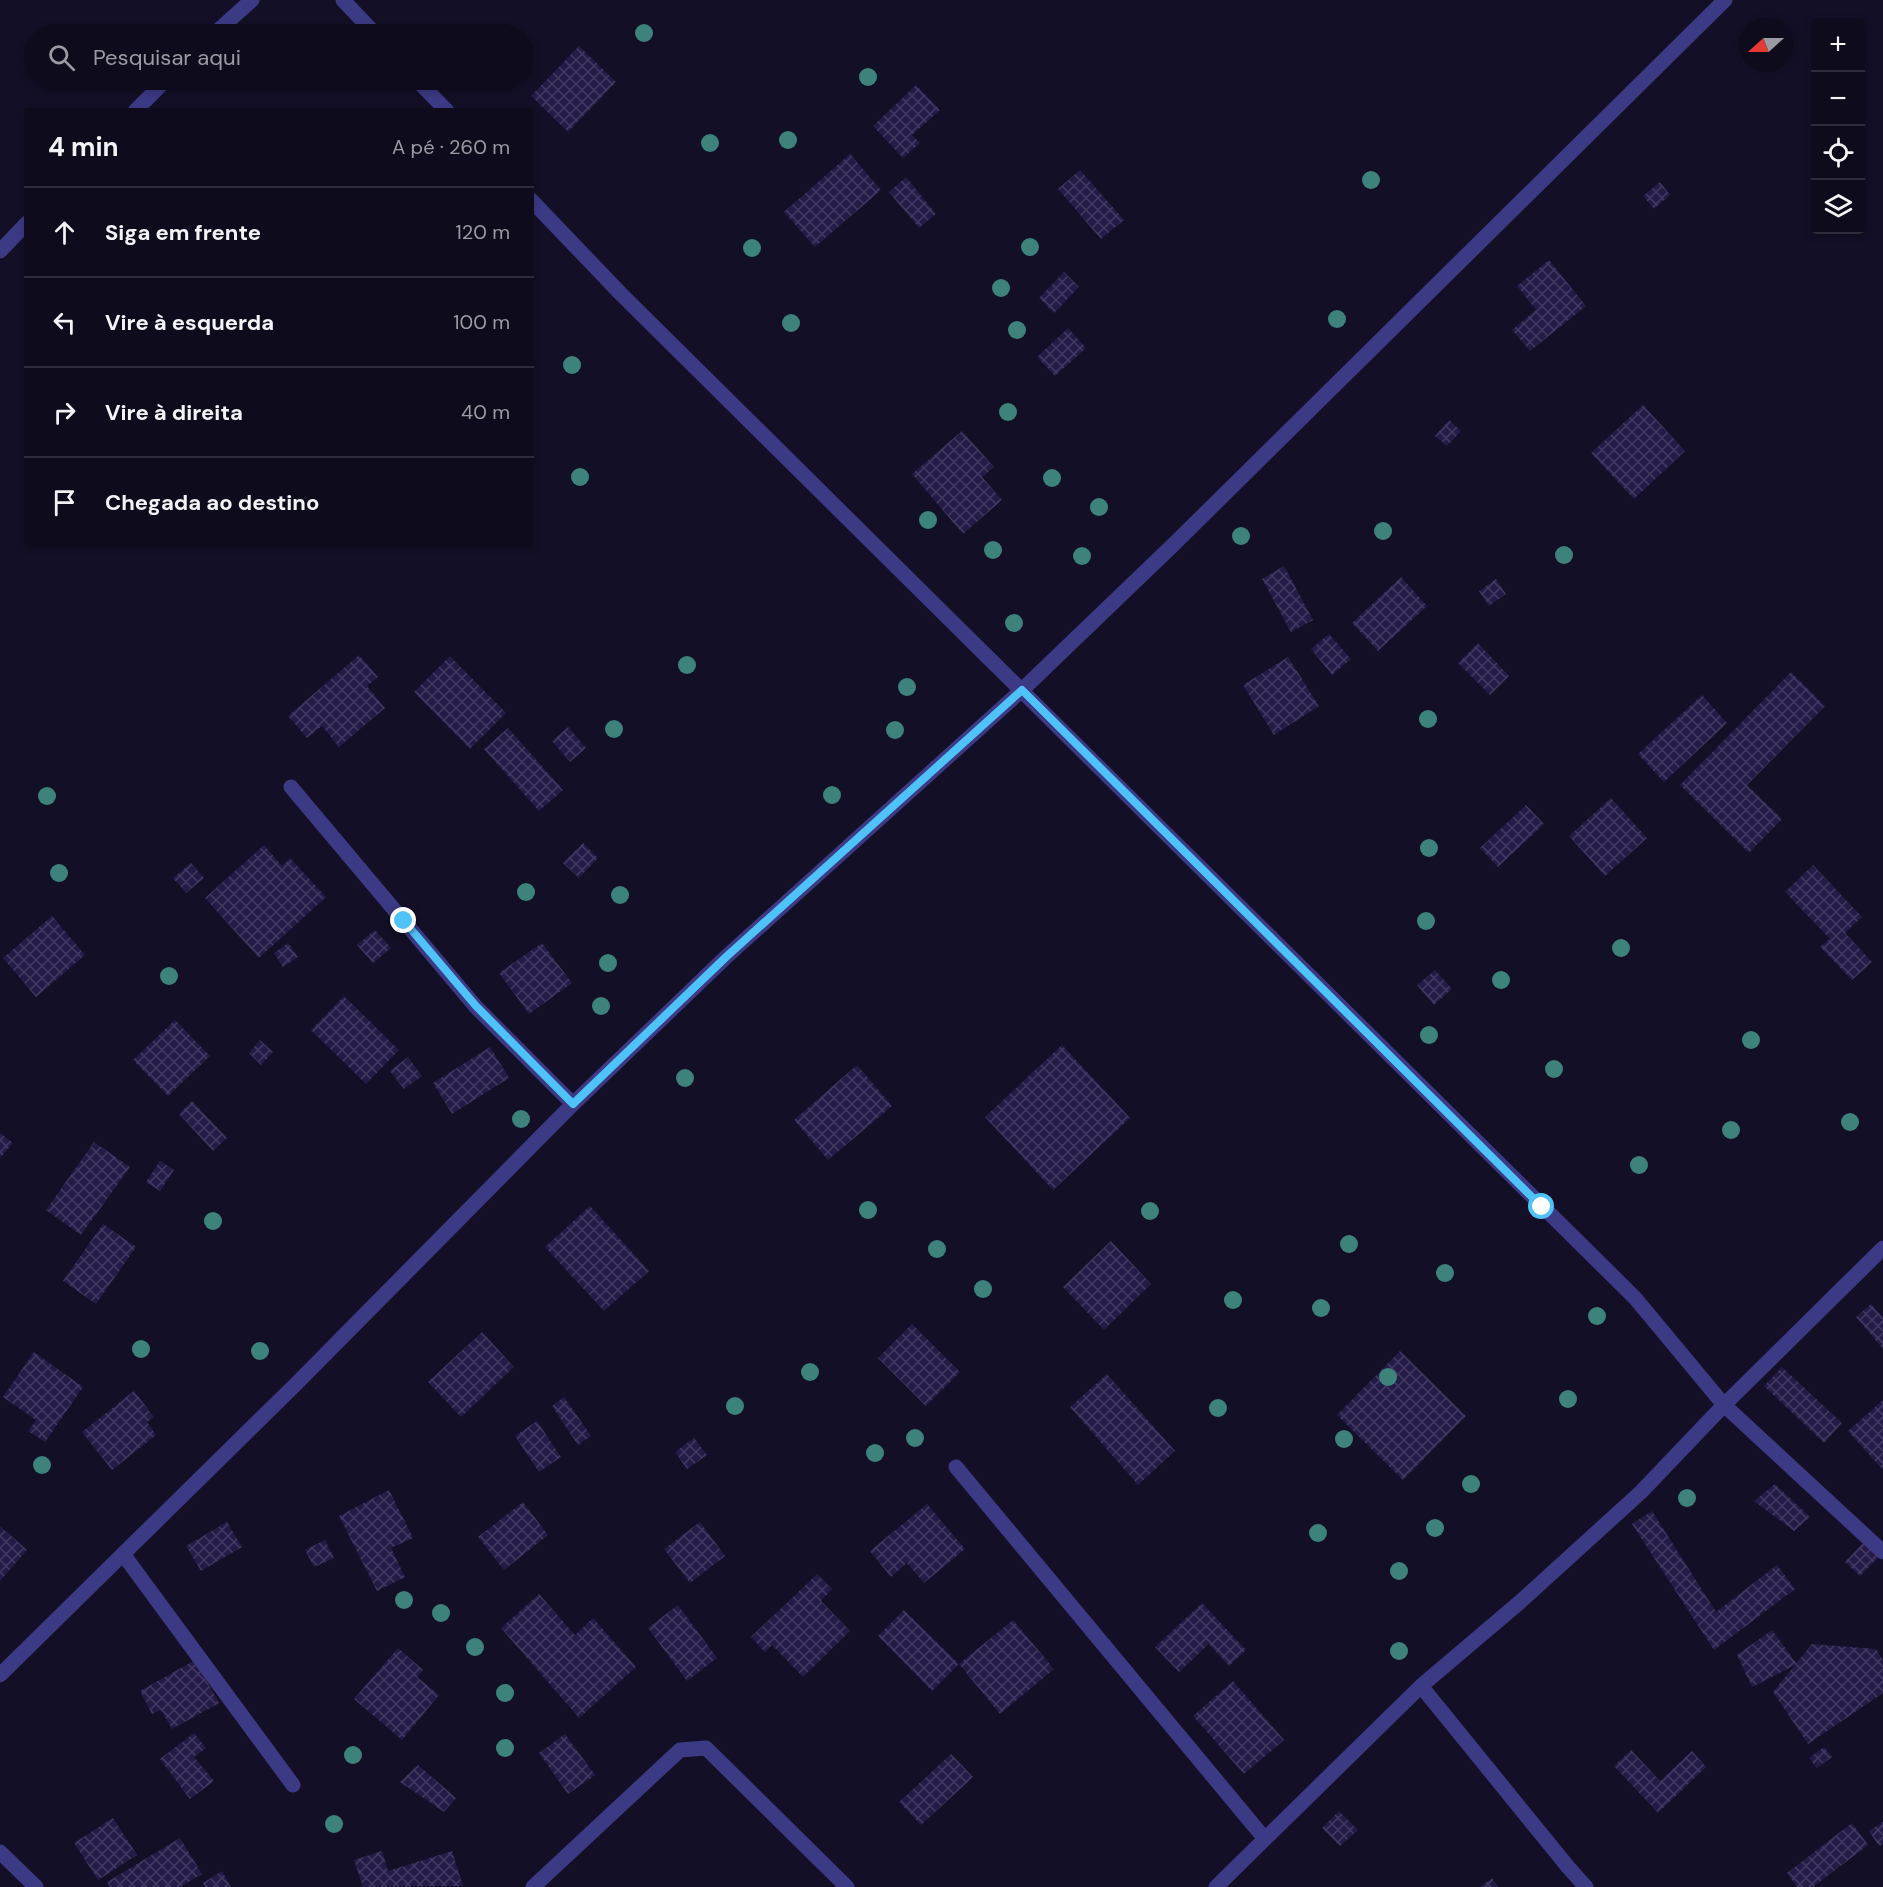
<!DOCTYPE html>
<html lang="pt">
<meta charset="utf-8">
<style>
:root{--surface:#0e0b1c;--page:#1c1929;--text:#f1f3f6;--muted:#9b9ba3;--line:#2e2b3b}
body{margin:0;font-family:"DM Sans",sans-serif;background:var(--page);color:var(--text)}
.controls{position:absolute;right:18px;top:18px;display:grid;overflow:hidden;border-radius:6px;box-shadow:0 3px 9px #0003}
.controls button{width:54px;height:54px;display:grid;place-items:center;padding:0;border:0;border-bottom:2px solid var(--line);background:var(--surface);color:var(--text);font:30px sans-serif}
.compass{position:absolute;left:1739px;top:18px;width:54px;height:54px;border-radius:50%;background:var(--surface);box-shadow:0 3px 9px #0003;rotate:249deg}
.stop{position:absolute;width:18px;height:18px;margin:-14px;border:4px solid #4fc3f7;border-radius:50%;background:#fff}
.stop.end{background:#4fc3f7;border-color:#fff;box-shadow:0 2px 6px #0008}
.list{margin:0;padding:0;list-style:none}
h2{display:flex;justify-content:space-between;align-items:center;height:78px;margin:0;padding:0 24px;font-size:26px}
h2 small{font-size:20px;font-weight:400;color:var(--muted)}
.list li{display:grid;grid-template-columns:39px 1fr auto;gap:18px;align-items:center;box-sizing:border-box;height:90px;padding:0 24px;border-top:2px solid var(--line)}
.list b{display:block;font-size:22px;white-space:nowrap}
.list em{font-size:20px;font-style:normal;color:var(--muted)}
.icon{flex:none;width:33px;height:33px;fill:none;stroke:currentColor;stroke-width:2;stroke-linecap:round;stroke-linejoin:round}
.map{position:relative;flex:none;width:1883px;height:1887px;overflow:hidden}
.search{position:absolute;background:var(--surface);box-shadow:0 3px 9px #0003;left:24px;top:24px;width:510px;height:66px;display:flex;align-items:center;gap:15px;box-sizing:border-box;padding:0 21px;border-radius:33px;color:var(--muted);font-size:22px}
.panel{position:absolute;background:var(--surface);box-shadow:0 3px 9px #0003;left:24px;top:108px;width:510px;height:438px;border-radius:6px}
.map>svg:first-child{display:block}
</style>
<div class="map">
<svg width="1883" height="1887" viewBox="0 0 1883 1887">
<defs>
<pattern id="building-cross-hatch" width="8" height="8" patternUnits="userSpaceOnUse" patternTransform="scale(1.5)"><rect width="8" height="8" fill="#241b47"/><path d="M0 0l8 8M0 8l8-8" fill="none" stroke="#433b63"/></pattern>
</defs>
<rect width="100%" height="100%" fill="#130f26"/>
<!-- building -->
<path fill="url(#building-cross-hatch)" d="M579,46l37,36 -48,50 -37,-36z
M916,85l24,25 -28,25 8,8 -17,15 -30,-32z
M850,154l31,36 -66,57 -31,-35z
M1080,170l44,50 -23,19 -43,-50z
M906,177l30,37 -17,14 -30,-36z
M1660,182l10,13 -16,14 -11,-13z
M1549,260l37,46 -56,45 -18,-21 24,-20 -19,-24z
M1064,272l15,15 -25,26 -15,-15z
M1068,328l18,20 -31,28 -18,-19z
M1643,405l42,46 -51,48 -43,-46z
M1449,420l12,11 -14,15 -12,-10z
M962,431l32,36 -12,10 20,23 -39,34 -51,-60z
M1284,566l29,54 -22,12 -29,-53z
M1401,577l26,29 -49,45 -26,-28z
M1496,579l10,15 -17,12 -10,-15z
M1329,634l22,25 -19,16 -21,-26z
M1478,643l31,33 -19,19 -32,-32z
M359,655l19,22 -11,9 18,22 -46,39 -17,-21 -15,12 -19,-22z
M450,656l56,57 -36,36 -56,-57z
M1288,657l31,49 -45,29 -31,-50z
M1791,672l34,34 -78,79 35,34 -33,34 -69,-68z
M1702,695l25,28 -63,59 -26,-28z
M568,727l18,21 -16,14 -18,-21z
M508,728l55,62 -24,21 -55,-62z
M1611,798l36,40 -42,38 -36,-40z
M1526,805l18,19 -46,43 -18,-19z
M583,843l15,15 -19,20 -16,-15z
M264,845l18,21 8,-8 36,39 -67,61 -54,-60z
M191,863l13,15 -18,15 -13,-15z
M1813,865l49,52 -17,16 27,29 -20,18 -32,-33 10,-8 -45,-47z
M52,916l33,39 -49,42 -33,-39z
M375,930l16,18 -18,15 -16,-18z
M288,943l10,14 -15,10 -9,-14z
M542,943l30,40 -43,31 -30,-41z
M1435,970l17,19 -18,16 -17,-20z
M344,996l55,54 -33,34 -55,-54z
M175,1020l35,36 -42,40 -35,-36z
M260,1040l13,12 -12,13 -12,-12z
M1062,1045l68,73 -77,72 -68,-73z
M490,1047l19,31 -57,36 -19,-31z
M408,1057l14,19 -18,13 -14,-18z
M857,1065l35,41 -64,54 -34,-40z
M192,1101l35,37 -14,13 -34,-37z
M0,1133l13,10 -13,15z
M94,1142l36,25 -49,68 -35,-25z
M160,1161l14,9 -14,21 -14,-9z
M590,1206l59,65 -45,40 -59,-64z
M103,1224l33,23 -40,57 -33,-23z
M1111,1241l40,43 -47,46 -41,-43z
M1871,1304l12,14v31l-27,-32z
M912,1324l48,48 -34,34 -48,-48z
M482,1332l32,35 -53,50 -33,-35z
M1400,1351l66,65 -63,64 -66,-65z
M34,1352l49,35 -38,55 -17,-11 8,-11 -33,-23z
M1782,1367l60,56 -18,20 -60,-57z
M1107,1374l68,77 -37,34 -68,-78z
M134,1391l20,26 -7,5 9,13 -44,35 -30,-38z
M564,1397l27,39 -13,9 -26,-39z
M1883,1400v70l-35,-39z
M537,1421l24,36 -22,15 -24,-36z
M694,1438l13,17 -20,14 -12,-17z
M1775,1484l35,33 -16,14 -40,-30z
M389,1490l24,48 -22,10 14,29 -28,14 -38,-75z
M523,1502l25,33 -44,35 -26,-33z
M927,1504l38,45 -41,34 -17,-20 -16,14 -21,-26z
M1652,1511l64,101 61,-47 18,24 -81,61 -82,-126z
M227,1522l15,25 -41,24 -15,-25z
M700,1522l25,34 -35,27 -26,-34z
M0,1526l27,24 -27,31z
M325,1540l9,18 -20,9 -9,-17z
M1865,1541l15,15 -20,20 -15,-14z
M817,1574l15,15 -11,12 29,30 -47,46 -31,-32 -7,7 -14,-15z
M539,1594l36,41 18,-17 43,49 -57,51 -78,-90z
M1202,1603l44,47 -17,16 -20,-22 -30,28 -24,-25z
M678,1605l39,53 -30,23 -39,-53z
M904,1610l55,54 -27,27 -54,-55z
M1013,1620l41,49 -54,45 -41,-50z
M1772,1630l25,34 -45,23 -15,-32z
M1812,1644l64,5 7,11v33l-75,51 -35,-52z
M398,1648l25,22 -6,7 22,18 -37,45 -48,-41z
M195,1660l24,43 -47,26 -11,-19 -9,4 -12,-23z
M1233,1681l51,59 -40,34 -51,-58z
M194,1733l12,15 -12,9 20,24 -24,18 -30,-40z
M565,1734l30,41 -27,19 -29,-41z
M1824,1747l8,10 -15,11 -8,-10z
M1631,1750l29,31 32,-30 14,16 -48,46 -44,-47z
M951,1754l22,23 -52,48 -22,-23z
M418,1765l38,33 -12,14 -44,-30z
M1339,1811l19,19 -18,16 -18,-18z
M113,1818l24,37 -39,25 -24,-37z
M1883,1822v22l-4,2 -10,-15z
M1852,1823l16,22 -55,42h-16l-10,-14z
M180,1838l22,36 -22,13h-70l-3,-5z
M382,1851l6,20 64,-20 11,35 -100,1 -9,-27z
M222,1871l9,16h-26l-2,-4z
M1492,1878l6,9h-18z"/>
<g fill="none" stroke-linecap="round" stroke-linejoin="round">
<!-- street -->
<path stroke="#3d3a85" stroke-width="15" d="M343,0l32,34
M214,34l38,-34
M417,80l30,31
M135,111l31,-31
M531,200l90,94 1014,1004 89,107 159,147
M0,251l27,-28
M291,787l185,220 97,97
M956,1467l309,372
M123,1554l170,231
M0,1675l296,-291 277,-280 153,-147 296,-267 151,-145 552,-545
M1421,1686l147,181 18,20
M0,1852l36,35
M533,1887l147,-137 26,-2 141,139
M1216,1887l205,-201 99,-84 121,-110 83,-87 159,-157"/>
</g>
<!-- trees -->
<g fill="#3d827b">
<circle cx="644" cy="33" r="9"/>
<circle cx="868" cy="77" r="9"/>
<circle cx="788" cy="140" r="9"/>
<circle cx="710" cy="143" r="9"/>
<circle cx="1371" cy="180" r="9"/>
<circle cx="1030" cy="247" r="9"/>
<circle cx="752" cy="248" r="9"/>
<circle cx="1001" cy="288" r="9"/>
<circle cx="1337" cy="319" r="9"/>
<circle cx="791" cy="323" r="9"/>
<circle cx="1017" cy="330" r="9"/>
<circle cx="572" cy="365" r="9"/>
<circle cx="1008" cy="412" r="9"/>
<circle cx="580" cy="477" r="9"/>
<circle cx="1052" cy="478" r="9"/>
<circle cx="1099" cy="507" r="9"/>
<circle cx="928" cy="520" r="9"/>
<circle cx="1383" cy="531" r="9"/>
<circle cx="1241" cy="536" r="9"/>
<circle cx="993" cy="550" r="9"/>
<circle cx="1564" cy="555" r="9"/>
<circle cx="1082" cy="556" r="9"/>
<circle cx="1014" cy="623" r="9"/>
<circle cx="687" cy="665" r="9"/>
<circle cx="907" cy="687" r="9"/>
<circle cx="1428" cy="719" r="9"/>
<circle cx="614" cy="729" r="9"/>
<circle cx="895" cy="730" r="9"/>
<circle cx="832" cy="795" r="9"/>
<circle cx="47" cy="796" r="9"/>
<circle cx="1429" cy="848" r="9"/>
<circle cx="59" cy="873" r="9"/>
<circle cx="526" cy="892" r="9"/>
<circle cx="620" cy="895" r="9"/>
<circle cx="1426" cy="921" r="9"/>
<circle cx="1621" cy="948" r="9"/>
<circle cx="608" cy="963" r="9"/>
<circle cx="169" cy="976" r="9"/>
<circle cx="1501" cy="980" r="9"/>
<circle cx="601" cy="1006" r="9"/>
<circle cx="1429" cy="1035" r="9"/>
<circle cx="1751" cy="1040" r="9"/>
<circle cx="1554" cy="1069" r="9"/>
<circle cx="685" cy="1078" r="9"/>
<circle cx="521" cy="1119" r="9"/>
<circle cx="1850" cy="1122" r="9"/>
<circle cx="1731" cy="1130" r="9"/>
<circle cx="1639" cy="1165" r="9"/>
<circle cx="868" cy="1210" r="9"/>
<circle cx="1150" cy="1211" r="9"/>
<circle cx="213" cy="1221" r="9"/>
<circle cx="1349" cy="1244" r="9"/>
<circle cx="937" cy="1249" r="9"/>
<circle cx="1445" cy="1273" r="9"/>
<circle cx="983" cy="1289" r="9"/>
<circle cx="1233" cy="1300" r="9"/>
<circle cx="1321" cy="1308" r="9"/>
<circle cx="1597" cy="1316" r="9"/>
<circle cx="141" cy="1349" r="9"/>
<circle cx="260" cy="1351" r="9"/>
<circle cx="810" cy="1372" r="9"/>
<circle cx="1388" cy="1377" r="9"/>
<circle cx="1568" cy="1399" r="9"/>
<circle cx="735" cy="1406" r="9"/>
<circle cx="1218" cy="1408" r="9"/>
<circle cx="915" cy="1438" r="9"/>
<circle cx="1344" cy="1439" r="9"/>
<circle cx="875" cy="1453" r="9"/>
<circle cx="42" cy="1465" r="9"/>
<circle cx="1471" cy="1484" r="9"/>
<circle cx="1687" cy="1498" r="9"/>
<circle cx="1435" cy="1528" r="9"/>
<circle cx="1318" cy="1533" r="9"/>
<circle cx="1399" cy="1571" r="9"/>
<circle cx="404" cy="1600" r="9"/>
<circle cx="441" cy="1613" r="9"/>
<circle cx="475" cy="1647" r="9"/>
<circle cx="1399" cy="1651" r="9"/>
<circle cx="505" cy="1693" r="9"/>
<circle cx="505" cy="1748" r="9"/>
<circle cx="353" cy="1755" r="9"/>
<circle cx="334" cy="1824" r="9"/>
</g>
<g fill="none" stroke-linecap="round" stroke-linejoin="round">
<!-- route -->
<path stroke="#4fc3f7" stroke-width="8" d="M404,921l72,85 97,98 153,-147 296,-267 520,517"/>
</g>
</svg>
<div class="controls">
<button>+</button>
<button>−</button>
<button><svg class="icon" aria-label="locate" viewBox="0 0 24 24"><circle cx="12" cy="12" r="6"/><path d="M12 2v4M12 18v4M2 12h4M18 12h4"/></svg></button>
<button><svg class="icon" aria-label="layers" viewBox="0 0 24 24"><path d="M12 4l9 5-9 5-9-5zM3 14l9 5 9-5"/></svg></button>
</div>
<svg class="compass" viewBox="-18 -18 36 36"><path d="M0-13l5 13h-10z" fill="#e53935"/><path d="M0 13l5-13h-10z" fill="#9b9ba3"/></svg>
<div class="stop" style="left:1542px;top:1207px"></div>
<div class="stop end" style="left:404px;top:921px"></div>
<div class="search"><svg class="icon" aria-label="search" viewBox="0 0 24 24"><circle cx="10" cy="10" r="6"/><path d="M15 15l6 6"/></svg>Pesquisar aqui</div>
<section class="panel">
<h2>4 min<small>A pé · 260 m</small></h2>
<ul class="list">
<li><svg class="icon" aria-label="ahead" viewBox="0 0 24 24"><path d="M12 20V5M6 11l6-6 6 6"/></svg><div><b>Siga em frente</b></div><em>120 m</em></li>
<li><svg class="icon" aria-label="left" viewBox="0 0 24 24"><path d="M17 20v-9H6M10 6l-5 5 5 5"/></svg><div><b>Vire à esquerda</b></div><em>100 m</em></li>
<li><svg class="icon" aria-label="right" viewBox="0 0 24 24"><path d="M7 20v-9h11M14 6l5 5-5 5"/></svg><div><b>Vire à direita</b></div><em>40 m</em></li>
<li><svg class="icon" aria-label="arrive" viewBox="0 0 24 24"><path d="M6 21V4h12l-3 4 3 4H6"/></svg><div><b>Chegada ao destino</b></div></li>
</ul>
</section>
</div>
